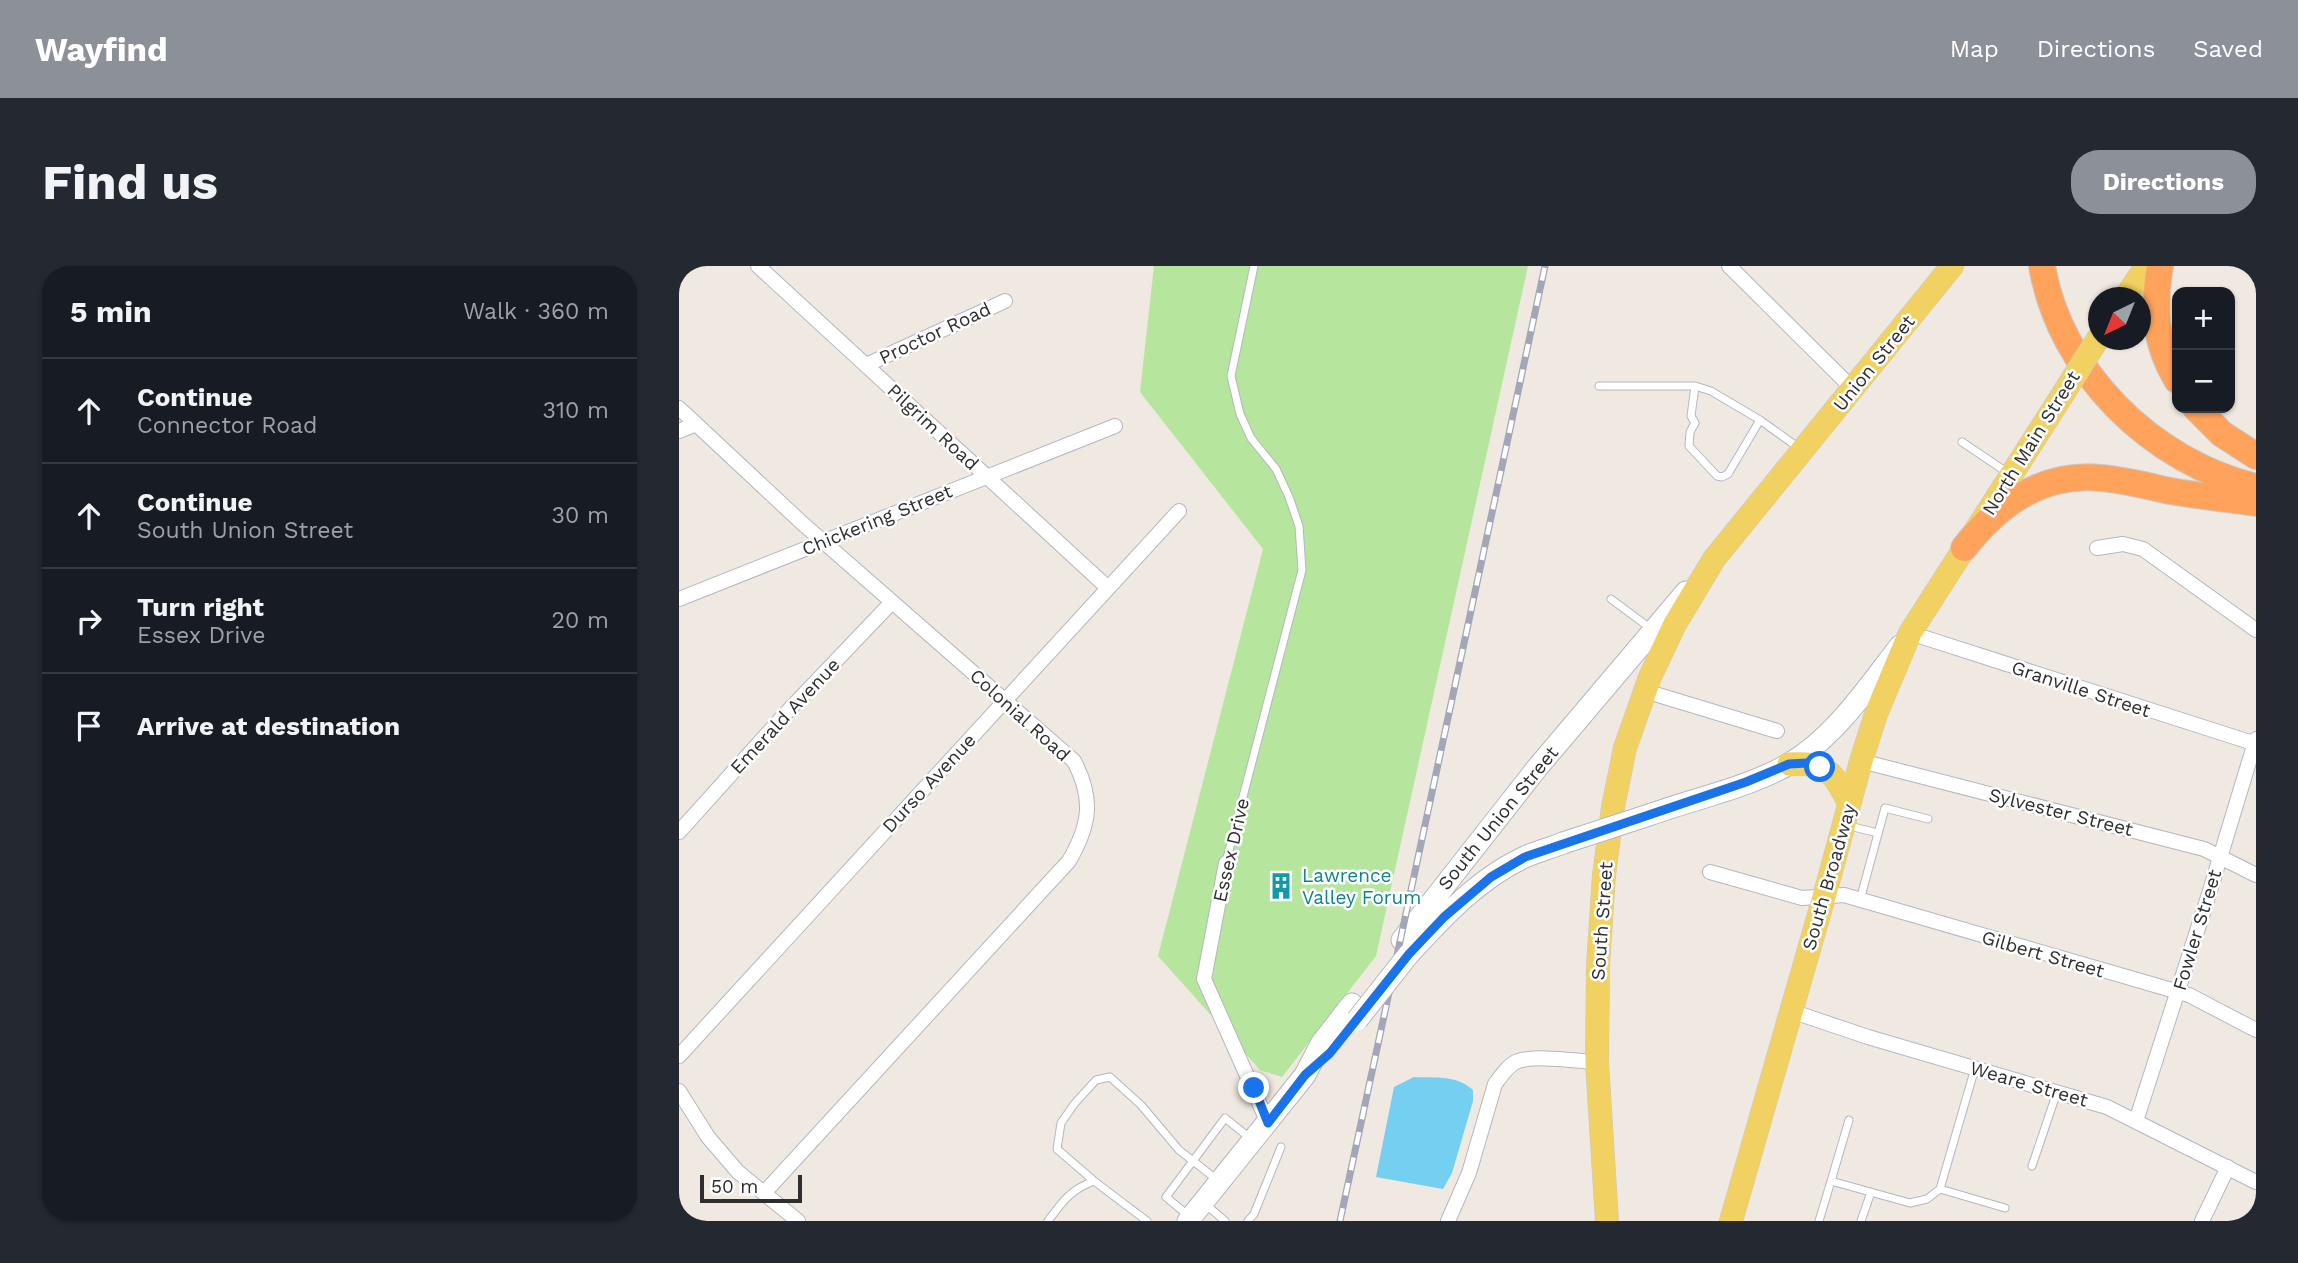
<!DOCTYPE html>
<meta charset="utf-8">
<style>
:root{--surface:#171b24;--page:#242831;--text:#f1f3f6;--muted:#9ea1a6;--line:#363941;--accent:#8c9099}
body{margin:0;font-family:"Work Sans",sans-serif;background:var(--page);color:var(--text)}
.controls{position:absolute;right:21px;top:21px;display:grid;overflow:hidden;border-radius:14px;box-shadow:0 2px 5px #0004}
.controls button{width:63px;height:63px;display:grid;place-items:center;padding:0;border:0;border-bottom:2px solid var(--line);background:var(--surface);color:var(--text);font:35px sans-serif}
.compass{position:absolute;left:1409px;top:21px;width:63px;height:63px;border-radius:50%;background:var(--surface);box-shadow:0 2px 5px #0004;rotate:223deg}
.scale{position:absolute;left:21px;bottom:18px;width:102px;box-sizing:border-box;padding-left:7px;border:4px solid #2e2e2e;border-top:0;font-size:19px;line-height:24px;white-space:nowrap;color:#2e2e2e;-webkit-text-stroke:5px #fff;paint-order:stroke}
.stop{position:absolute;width:21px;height:21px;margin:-16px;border:5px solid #1a73e8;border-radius:50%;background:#fff}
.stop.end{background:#1a73e8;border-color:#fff;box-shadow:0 2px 7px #0008}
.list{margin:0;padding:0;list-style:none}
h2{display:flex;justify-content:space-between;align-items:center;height:91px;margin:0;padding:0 28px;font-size:30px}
h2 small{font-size:23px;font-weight:400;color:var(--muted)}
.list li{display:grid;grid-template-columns:46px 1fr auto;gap:21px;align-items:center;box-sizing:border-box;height:105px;padding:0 28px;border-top:2px solid var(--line)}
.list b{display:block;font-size:26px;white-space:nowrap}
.list p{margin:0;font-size:23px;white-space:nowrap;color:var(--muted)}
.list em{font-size:23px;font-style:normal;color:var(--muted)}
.icon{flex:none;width:38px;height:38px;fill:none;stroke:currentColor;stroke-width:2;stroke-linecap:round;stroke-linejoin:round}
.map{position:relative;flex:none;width:1577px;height:955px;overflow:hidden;border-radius:28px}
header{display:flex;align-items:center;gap:42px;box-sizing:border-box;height:98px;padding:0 35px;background:var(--accent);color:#fff}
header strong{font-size:33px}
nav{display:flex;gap:38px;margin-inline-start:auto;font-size:24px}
.intro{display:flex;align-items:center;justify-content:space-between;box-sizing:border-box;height:168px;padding:0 42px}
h1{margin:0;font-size:49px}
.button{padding:18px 32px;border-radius:28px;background:var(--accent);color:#fff;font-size:24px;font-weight:700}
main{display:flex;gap:42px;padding:0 42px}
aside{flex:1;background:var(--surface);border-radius:28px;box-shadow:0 2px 5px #0004}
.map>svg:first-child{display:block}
</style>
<header>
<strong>Wayfind</strong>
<nav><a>Map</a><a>Directions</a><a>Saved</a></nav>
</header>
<div class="intro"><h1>Find us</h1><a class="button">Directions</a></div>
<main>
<aside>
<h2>5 min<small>Walk · 360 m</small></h2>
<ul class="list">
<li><svg class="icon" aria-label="ahead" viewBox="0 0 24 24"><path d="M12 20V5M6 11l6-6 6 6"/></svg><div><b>Continue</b><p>Connector Road</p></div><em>310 m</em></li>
<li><svg class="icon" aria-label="ahead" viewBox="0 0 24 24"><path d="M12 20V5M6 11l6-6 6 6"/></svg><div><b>Continue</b><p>South Union Street</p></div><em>30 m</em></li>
<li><svg class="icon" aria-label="right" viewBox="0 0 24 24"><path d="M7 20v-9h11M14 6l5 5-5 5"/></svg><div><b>Turn right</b><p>Essex Drive</p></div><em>20 m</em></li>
<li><svg class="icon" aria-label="arrive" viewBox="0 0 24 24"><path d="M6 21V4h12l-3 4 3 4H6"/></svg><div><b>Arrive at destination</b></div></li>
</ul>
</aside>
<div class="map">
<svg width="1577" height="955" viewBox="0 0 1577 955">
<rect width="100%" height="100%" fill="#efe9e1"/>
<!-- green -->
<path fill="#b6e59e" d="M475,0h374l-152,690 -94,121 -22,-7 -102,-114 105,-407 -123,-157z"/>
<!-- water -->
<path fill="#75cff0" d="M735,811c21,1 43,-2 59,13v11l-21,72 -9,16 -67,-12 18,-90z"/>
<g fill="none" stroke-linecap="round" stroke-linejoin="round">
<defs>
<path id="service" d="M920,120h96l16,5 49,29 39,28
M1016,120l-4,30 4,7 -5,9 -1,14 28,30 5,1 6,-3 32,-54
M1283,176l46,31
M932,333l39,29
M1170,560l29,7
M547,596l76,-292 -3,-44 -10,-29 -13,-28 -25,-31 -11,-24 -9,-38 23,-110
M1181,634l25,-92 43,11
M1353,900l25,-74
M415,915l-37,-32 4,-26 14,-20 21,-23 14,-3 31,28 38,45 37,29
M1152,915l18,-61
M1261,923l65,19
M525,937l21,18
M511,951l-24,-20 59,-79 26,21
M369,955c15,-20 22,-31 46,-40l53,40
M569,955l6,-7 27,-67
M1140,955l12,-40 79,22 17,-4 13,-10 35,-121
M1182,955l10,-29"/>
<path id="minor" d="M79,0l350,322
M1050,0l124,123
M187,99l139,-64
M0,142l123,115 272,238c20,38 16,64 -5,100l-305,332
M0,165l17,-7
M1418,282l26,-4 20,5 113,81
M0,333l436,-173
M1231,367l343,110
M966,425l132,40
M1182,495l343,88 52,26
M0,566l108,-120 105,-110
M547,597l-22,116 64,144
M1031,606l92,26 42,-3 345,100 67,35
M1112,745l77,26 239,70 149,75
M0,790l500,-545
M0,825l29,46 30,35 60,49
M1457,855l73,-227 47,-155
M769,955l21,-48 26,-89c6,-8 14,-20 23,-23 21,-6 56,0 79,1
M1523,955l26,-54"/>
<path id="secondary" d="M973,548c42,-15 100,-28 137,-50 46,-27 79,-77 111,-118
M723,674l135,-172 149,-176
M730,688c34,-37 71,-77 118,-98 12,-5 24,-8 36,-13
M509,955l117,-146 16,-31 31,-40"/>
<path id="primary" d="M1446,32l21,-32
M1110,498c38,-2 44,8 60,39
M928,955l-10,-159 1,-97 6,-90 9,-68 12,-59 25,-71 25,-53 39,-65 238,-293
M1052,955l93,-324 37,-136 15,-47 34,-81 153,-239"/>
<path id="motorway" d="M1363,0c18,106 110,196 214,221
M1481,0c-7,42 -6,76 17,114
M1517,142l26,26 34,22
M1285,282c34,-44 80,-76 137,-70 23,2 47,8 69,13 29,5 58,8 86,12"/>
</defs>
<!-- service casing -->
<use href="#service" stroke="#b4b7c1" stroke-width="9"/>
<!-- minor casing -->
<use href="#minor" stroke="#b4b7c1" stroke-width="16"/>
<!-- secondary casing -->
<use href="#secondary" stroke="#b4b7c1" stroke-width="23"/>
<!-- primary casing -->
<use href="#primary" stroke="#c9c9c9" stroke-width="24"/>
<!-- motorway casing -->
<use href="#motorway" stroke="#c9c9c9" stroke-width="28"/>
<!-- service -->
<use href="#service" stroke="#fff" stroke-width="7"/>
<!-- minor -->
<use href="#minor" stroke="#fff" stroke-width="14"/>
<!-- secondary -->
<use href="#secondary" stroke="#fff" stroke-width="21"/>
<!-- primary -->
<use href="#primary" stroke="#f2d163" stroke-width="23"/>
<!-- motorway -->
<use href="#motorway" stroke="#ffa35c" stroke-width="26"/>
<defs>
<path id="rail" d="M661,955l205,-955"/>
</defs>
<!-- rail casing -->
<use href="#rail" stroke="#a3a6b8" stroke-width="7"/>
<!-- rail -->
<use href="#rail" stroke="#fff" stroke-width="4.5" stroke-dasharray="13" stroke-linecap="butt"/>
<defs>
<path id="secondary-bridge" d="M884,577l89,-29
M678,754l52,-66"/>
<path id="primary-bridge" d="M1384,128l36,-57"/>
</defs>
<!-- secondary-bridge casing -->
<use href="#secondary-bridge" stroke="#b4b7c1" stroke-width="23" stroke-linecap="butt"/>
<!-- primary-bridge casing -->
<use href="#primary-bridge" stroke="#c9c9c9" stroke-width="24" stroke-linecap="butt"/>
<!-- secondary-bridge -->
<use href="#secondary-bridge" stroke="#fff" stroke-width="21"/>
<!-- primary-bridge -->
<use href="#primary-bridge" stroke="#f2d163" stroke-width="23"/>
</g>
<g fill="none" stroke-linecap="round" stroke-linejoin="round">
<!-- route -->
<path stroke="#1a73e8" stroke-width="9" d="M575,822l14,35 37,-48 25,-22 79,-99 35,-37 47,-40 34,-20 221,-75 43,-18 18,-1 13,4"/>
</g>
<!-- icons -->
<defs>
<symbol id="building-bare" viewBox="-9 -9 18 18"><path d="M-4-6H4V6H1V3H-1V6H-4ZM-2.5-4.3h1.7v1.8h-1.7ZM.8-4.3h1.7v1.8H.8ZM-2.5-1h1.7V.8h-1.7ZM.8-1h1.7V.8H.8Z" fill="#0f9aa8" stroke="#fff" stroke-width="2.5" paint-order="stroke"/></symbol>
</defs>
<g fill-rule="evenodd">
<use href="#building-bare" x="583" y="601" width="38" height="38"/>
</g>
<g text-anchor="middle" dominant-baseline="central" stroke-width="5" stroke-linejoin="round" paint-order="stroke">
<!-- street labels -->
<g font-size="19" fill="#2e2e2e" stroke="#fff">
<text transform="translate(256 67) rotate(-25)">Proctor Road</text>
<text transform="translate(1195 97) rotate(-51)">Union Street</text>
<text transform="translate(254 161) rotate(43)">Pilgrim Road</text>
<text transform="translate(1352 177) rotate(-58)">North Main Street</text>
<text transform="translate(198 254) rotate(-22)">Chickering Street</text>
<text transform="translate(1402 423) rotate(18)">Granville Street</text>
<text transform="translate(341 449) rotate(42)">Colonial Road</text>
<text transform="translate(106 450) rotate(-47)">Emerald Avenue</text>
<text transform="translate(250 517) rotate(-47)">Durso Avenue</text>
<text transform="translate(1382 546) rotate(14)">Sylvester Street</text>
<text transform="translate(819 552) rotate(-51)">South Union Street</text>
<text transform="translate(552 584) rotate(-77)">Essex Drive</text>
<text transform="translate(1150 611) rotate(-74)">South Broadway</text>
<text transform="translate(923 655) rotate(-86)">South Street</text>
<text transform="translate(1518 664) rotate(-73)">Fowler Street</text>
<text transform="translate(1364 688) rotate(16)">Gilbert Street</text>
<text transform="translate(1350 818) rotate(16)">Weare Street</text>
</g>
<!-- culture labels -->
<g font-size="19" fill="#0d838f" stroke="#fff" text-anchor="start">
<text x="623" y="609">Lawrence<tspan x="623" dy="22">Valley Forum</tspan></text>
</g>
</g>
</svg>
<div class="controls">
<button>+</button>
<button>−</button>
</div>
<svg class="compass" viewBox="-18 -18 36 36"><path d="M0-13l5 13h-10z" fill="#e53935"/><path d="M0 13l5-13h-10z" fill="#9ea1a6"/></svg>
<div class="scale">50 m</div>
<div class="stop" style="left:1141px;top:501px"></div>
<div class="stop end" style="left:575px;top:822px"></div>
</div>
</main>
